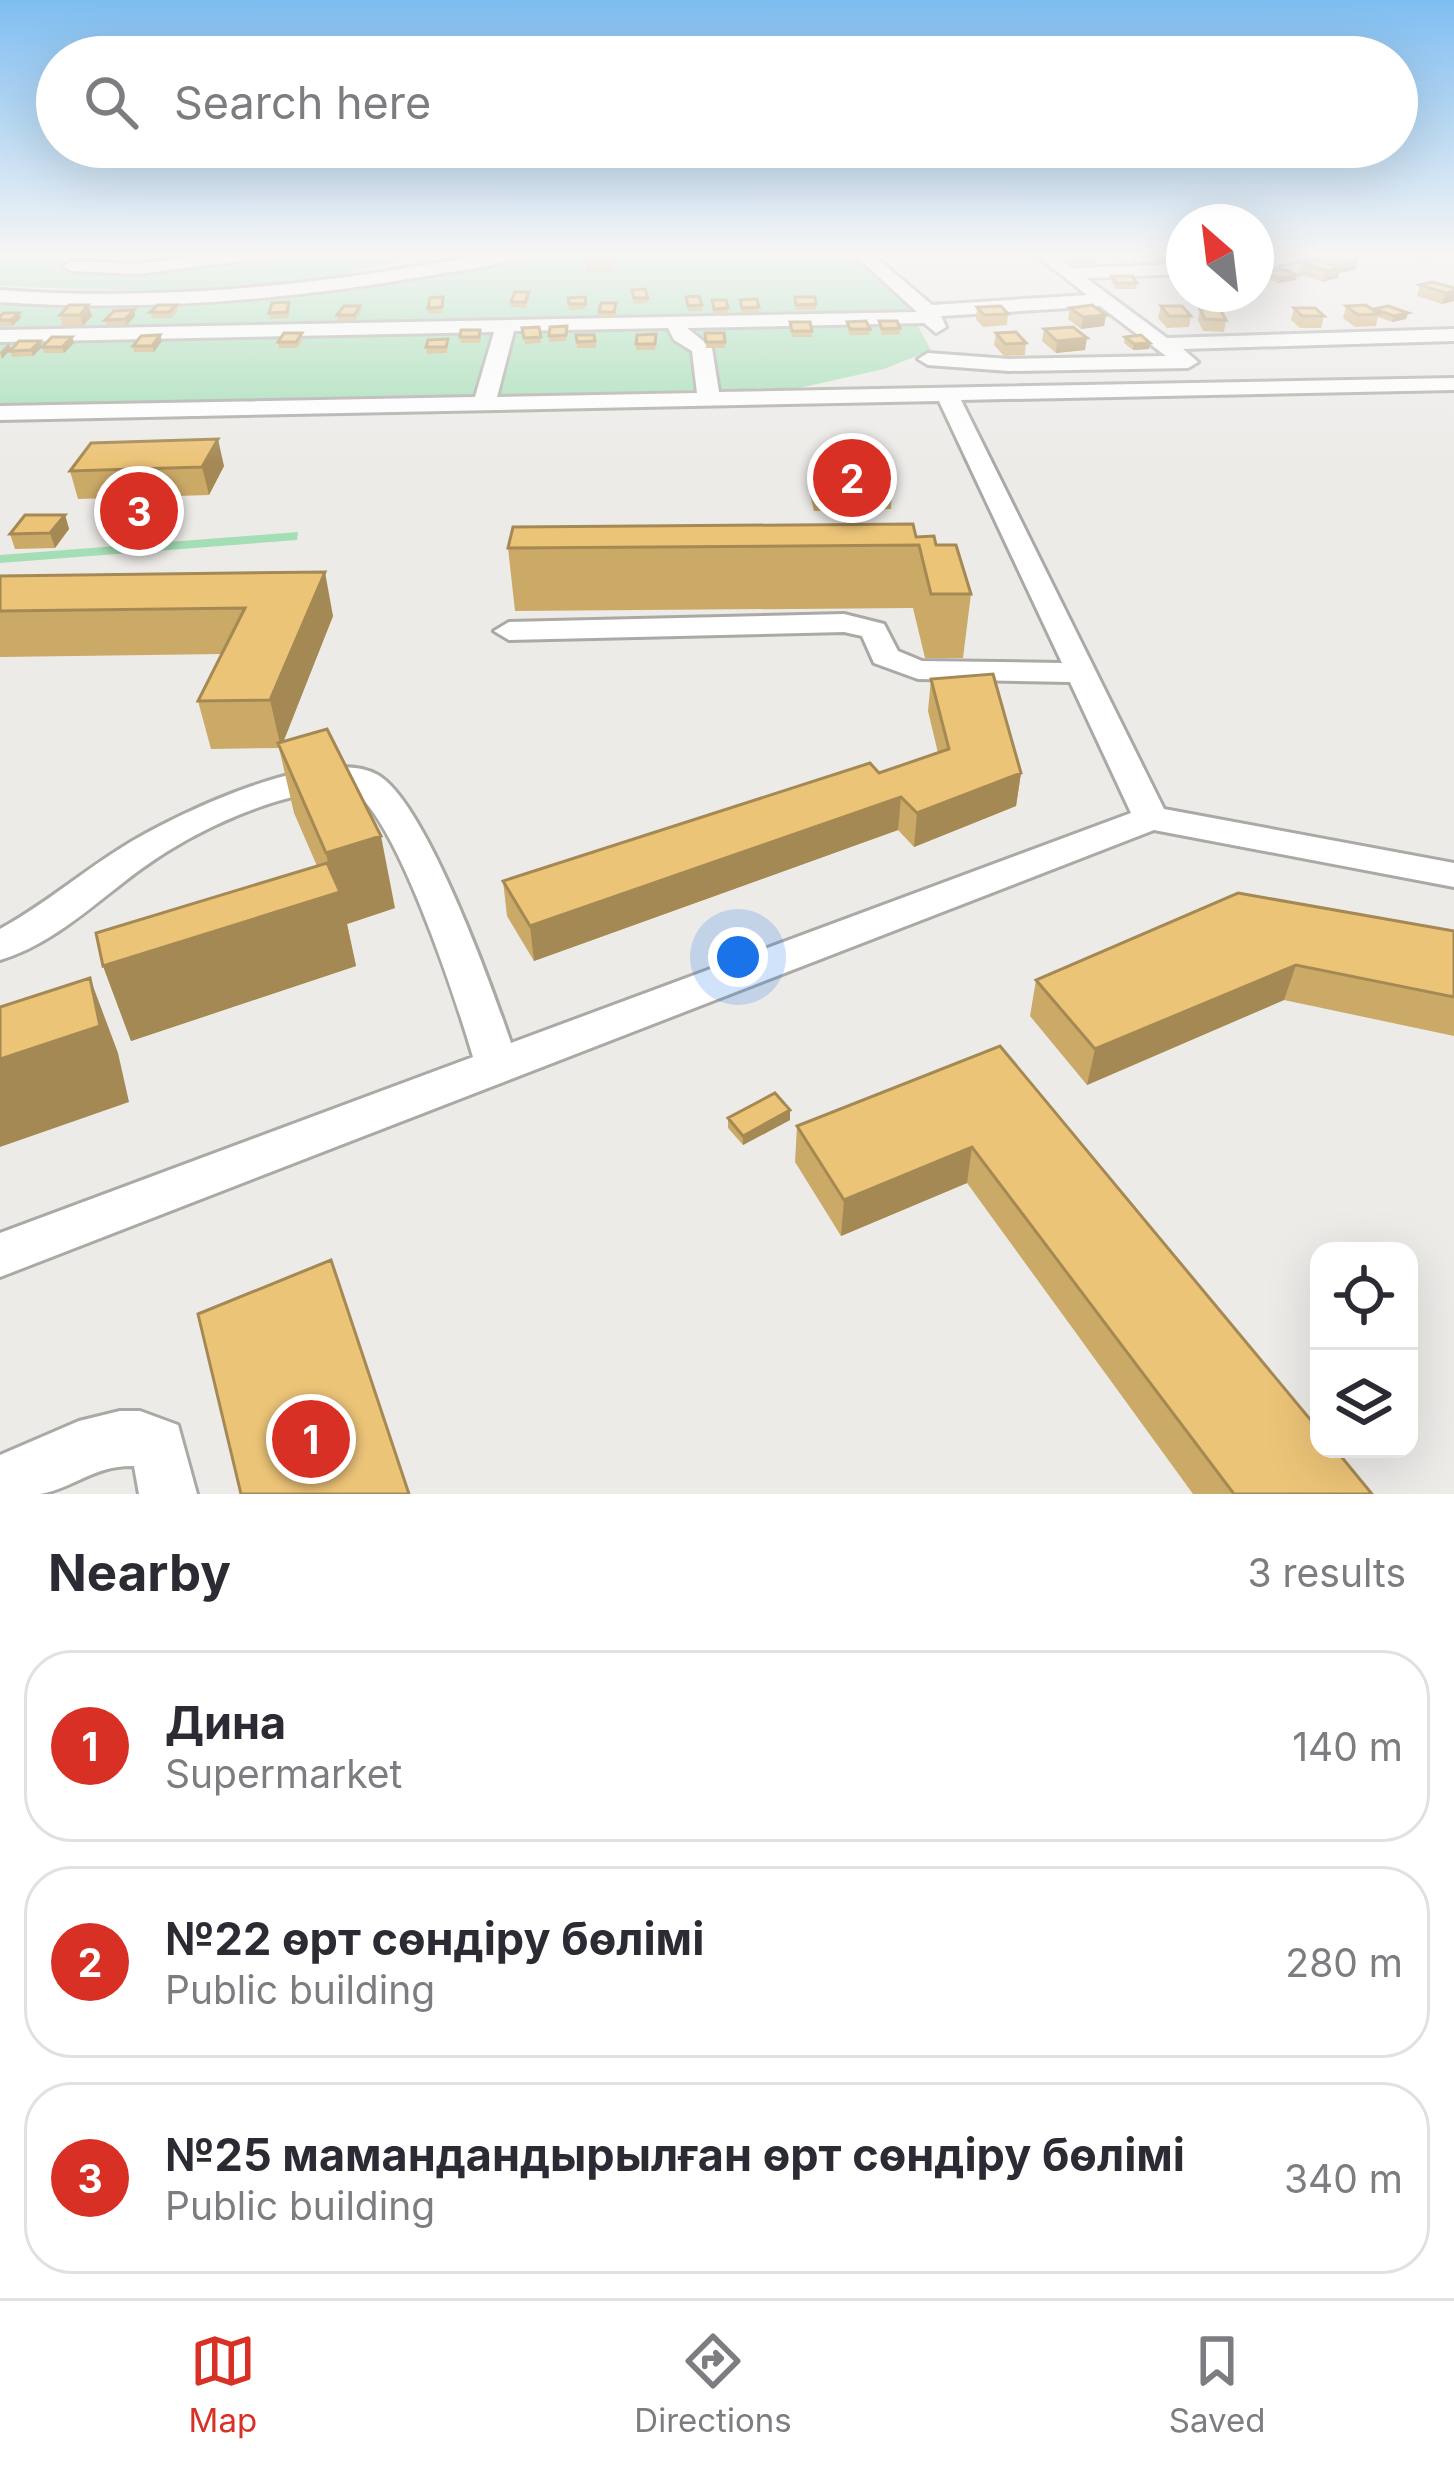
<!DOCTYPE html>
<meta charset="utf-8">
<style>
:root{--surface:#fff;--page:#f2f2f3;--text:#2b2b33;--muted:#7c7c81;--line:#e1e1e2;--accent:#d93025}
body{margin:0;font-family:Inter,sans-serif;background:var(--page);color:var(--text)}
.controls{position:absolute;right:36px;bottom:36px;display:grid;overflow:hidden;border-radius:24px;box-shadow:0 12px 48px #0002}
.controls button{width:108px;height:108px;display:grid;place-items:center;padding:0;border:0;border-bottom:3px solid var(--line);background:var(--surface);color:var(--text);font:60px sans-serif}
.compass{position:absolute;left:1166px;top:204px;width:108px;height:108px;border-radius:50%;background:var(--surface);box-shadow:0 12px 48px #0002;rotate:332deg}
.you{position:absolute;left:738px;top:957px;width:42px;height:42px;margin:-30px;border:9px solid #fff;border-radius:50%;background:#1a73e8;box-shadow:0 0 0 18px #1a73e833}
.badge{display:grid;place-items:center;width:78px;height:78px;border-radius:50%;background:var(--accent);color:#fff;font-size:39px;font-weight:700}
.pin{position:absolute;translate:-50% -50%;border:6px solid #fff;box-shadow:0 3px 12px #0006}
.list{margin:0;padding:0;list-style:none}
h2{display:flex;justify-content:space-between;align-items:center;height:156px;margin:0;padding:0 48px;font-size:51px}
h2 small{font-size:39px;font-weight:400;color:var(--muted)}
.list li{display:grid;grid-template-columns:78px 1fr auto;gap:36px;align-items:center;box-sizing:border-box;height:192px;margin:0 24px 24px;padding:0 24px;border:3px solid var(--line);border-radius:48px}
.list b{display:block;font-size:45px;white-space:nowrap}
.list p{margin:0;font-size:39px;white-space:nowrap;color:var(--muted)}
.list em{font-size:39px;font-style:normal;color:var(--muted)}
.icon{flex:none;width:66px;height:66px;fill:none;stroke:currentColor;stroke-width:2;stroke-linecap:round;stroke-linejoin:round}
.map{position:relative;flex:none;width:1454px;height:1494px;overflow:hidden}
.search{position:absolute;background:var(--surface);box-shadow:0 12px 48px #0002;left:36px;right:36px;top:36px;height:132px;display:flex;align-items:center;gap:30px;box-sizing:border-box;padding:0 42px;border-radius:66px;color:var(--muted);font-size:45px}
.sheet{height:804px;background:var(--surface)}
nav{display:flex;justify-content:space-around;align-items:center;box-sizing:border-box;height:168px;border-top:3px solid var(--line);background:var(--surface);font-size:33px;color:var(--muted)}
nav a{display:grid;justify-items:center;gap:6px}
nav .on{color:var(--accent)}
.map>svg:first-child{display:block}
</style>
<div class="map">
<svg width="1454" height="1494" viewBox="0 0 1454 1494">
<rect width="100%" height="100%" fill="#edebe8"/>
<!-- green -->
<path fill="#a3deb5" d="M0,254h431c-55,10 -107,28 -163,32 -89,7 -179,4 -268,0z
M517,254h333l52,43 29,53 -47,19 -85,19 -799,18v-107c120,5 243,9 362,-11 52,-9 103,-23 155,-34z
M298,532l-1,8 -297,23v-8z"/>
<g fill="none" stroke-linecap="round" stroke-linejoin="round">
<defs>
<path id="minor" d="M216,254h48l-8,5 -118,15 -66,-3 -9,-5 9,-5 66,3z
M486,254h34c-21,14 -62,16 -88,21 -144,25 -286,37 -432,27v-12c164,12 324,-5 486,-36z
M854,254h18l60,51 155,-10 -52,-41h19l18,14 112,-4v10l-98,4 81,60 287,-9v12l-271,8 15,13 -10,6 -179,3 -81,-6 -10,-6 10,-6 81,6 157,-3 -66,-50 -159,10 5,11 -10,6 -12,-10 -237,5 25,20 7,44 735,-14v12l-493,10 203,409 290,54v24l-300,-57 -1154,447v-44l473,-176c-15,-51 -79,-251 -125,-269 -70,4 -151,40 -207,81 -44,32 -87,75 -141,91v-31c46,-25 84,-59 129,-86 49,-30 195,-99 249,-68 48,28 114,212 133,268l620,-230 -61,-131 -152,-3 -44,-16 -12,-27 -18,-4 -335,8 -15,-9 15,-9 335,-8 40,10 14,27 24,10 140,2 -123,-262 -939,19v-14l475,-9 19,-65 -494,10v-12l917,-18zM668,328l6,12 18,11 5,42 -200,4 17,-66z
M1289,254h37l-70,16v-10z
M120,1411h20l38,14 19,69h-58l-5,-28c-40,-1 -60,22 -94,28 -12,0 -27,0 -40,0v-39l79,-34z"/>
</defs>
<!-- minor casing -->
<use href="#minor" stroke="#aba9a5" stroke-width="6"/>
<!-- minor -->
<use href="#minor" fill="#fff" fill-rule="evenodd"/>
</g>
<!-- wall -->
<path fill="#cba967" d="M587,254l27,8 -1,10h-27z
M1069,254h27l-1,10h-21z
M1150,254h23l3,2 -1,5 -15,1z
M1335,254l20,16 -16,3 -1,5 -15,4 -24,-8 3,-11 20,-1 2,-6z
M1411,254h27l-1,2 -9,5 -18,-4z
M1265,272l31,8 -18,3 -15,-6z
M1112,276l25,7 -1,6h-20l-5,-7z
M1420,285l34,3v13l-12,3 -25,-8z
M632,290l16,8v5l-14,1z
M443,297l-1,16 -13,1 -1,-6z
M530,297l-4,11 -15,-1v-5z
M585,297l1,12 -17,1 -1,-12z
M686,297l16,8v6h-14z
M712,300l16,8v6l-14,1z
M740,300l19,7v6l-17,1z
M289,302l1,6 -2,10 -18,1 -1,-6z
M795,303l21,1v6h-20z
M88,305l4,11 -9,10 -20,1 -3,-12z
M177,305l1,6 -7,7h-19l-2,-6z
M360,306l1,6 -6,9h-17l-1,-6z
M1161,306l30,10 -2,11 -22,1 -9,-10z
M1346,306l28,5v-2l34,4 -2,6 -14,3 -14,-5 -2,9 -21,1 -12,-9z
M977,307l31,7 -1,11 -24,2 -7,-8z
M1070,308l36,7 -2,11 -23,3 -13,-10z
M1294,308l30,8 -3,12h-21l-9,-8z
M616,309l-1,9h-16v-6z
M1200,309l26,11 -2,12 -21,-1 -5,-11z
M134,310l1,6 -8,9h-20l-2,-5z
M0,316l21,2 -9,8h-12z
M879,321l21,7v6l-18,1 -3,-8z
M790,322l22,9v6h-20z
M847,322l23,7 -1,6h-19l-3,-7z
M539,327l2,16 -16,1 -3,-16z
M1044,329l41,21 -29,3 -14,-12z
M567,332l-1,9 -17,1v-6z
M705,333h19l1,15h-19z
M996,333l30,10 -1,12 -21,1 -10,-11z
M160,335l2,6 -8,11h-20l-1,-6z
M576,335h18l2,13h-19z
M481,336l-1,7h-19l-1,-6z
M72,337l2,6 -10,10h-20l-2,-6z
M1125,337l24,12 -16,1 -9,-7z
M303,339l-6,9h-18l-1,-6z
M448,339l-1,14 -20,1 -1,-7z
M656,340l-1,10h-19v-6z
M42,347l-9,9 -21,1 -2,-6z
M224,466l-15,29 -131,4 -8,-28z
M811,473l81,15 -1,21 -77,2 -4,-17z
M65,515l4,14 -14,19 -40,1 -5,-15z
M916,537l20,8 35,49 -8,64h-38l-12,-50 -398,3 -7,-63z
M0,576l333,40 -50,125 112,167 -48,16 9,42 -225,75 -28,-75 214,-100 -23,-53 -15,-65 -68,1 -13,-48 24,-47 -222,3z
M931,679l90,94 -5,33 -102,41 -16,-17 -364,131 -27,-45 -4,-35 376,-108 59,-20 -10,-42z
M1454,931v105l-170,-36 -197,85 -57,-69 6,-36z
M1000,1046l372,448h-179l-226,-311 -126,53 -46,-74 2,-36z
M728,1118l62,2 -47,25 -15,-17z"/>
<!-- shaded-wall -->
<path fill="#a58954" d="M1358,259l-3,11 -16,3 -1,5 -15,4 3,-11 14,-3 1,-6z
M1297,275l-1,5 -18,3 1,-5z
M1454,291v10l-12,3 4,-11z
M88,305l4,11 -9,10 -3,-11z
M134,310l1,6 -8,9 -2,-6z
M19,313l2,5 -9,8 -1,-6z
M1408,313l-2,6 -14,3 2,-6z
M1106,315l-2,11 -23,3 2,-12z
M160,335l2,6 -8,11 -2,-6z
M72,337l2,6 -10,10 -2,-6z
M1087,338l-2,12 -29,3 1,-12z
M40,341l2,6 -9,9 -2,-6z
M9,343l2,6 -9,10 -2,-7z
M1150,343l-1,6 -16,1 1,-6z
M218,439l6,27 -15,29 -7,-28z
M65,515l4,14 -14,19 -5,-15z
M325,572l8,44 -52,132 -11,-48z
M1021,773l-5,33 -102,41 3,-34z
M901,797l-3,33 -364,131 -4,-35z
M381,836l14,72 -48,16 9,42 -225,75 -28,-75 232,-72 -9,-41z
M1296,965l-12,35 -197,85 8,-36z
M90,978l28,75 11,49 -129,45v-88z
M790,1110v10l-47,25v-9z
M972,1147l-5,36 -126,53 3,-36z"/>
<!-- building -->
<path fill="#ecc478" stroke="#a58954" stroke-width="3" d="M587,254h26l-1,7h-26z
M1335,254h8l15,5 -17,3 -17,-6z
M1317,260l24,7 -15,4 -24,-8z
M1282,269l15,6 -18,3 -14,-6z
M1112,276h20l5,7h-20z
M1432,282l22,6v3l-8,2 -26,-8z
M645,289l3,9h-14l-2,-8z
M515,292h14l-4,10h-14z
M699,296l3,9 -14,1 -2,-9z
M443,297l-1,10 -14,1 2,-10z
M585,297l1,7h-17l-1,-6z
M795,297h20l1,7 -20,1z
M757,299l2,8 -17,1 -2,-8z
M712,300h14l2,8 -14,1z
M289,302l-2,10 -18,1 3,-10z
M601,303h15l-2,9h-15z
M69,305h19l-8,10h-20z
M158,305h19l-8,7h-19z
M1092,305l14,10 -23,2 -13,-9z
M1366,305l13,9 -21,1 -12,-9z
M344,306h16l-6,9h-17z
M1001,306l7,8 -24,1 -7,-8z
M1161,306h21l9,10h-22z
M1388,306l20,7 -14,3 -20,-7z
M1294,308h21l9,8h-22z
M1200,309h20l6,11 -21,-1z
M134,310l-9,9 -20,1 9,-9z
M4,313h15l-8,7h-11v-4z
M866,321l4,8h-20l-3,-7z
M879,321h18l3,7 -18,1z
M790,322h20l2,9h-20z
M567,326l-1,9 -17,1 1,-9z
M539,327l2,10 -17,1 -2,-10z
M1073,327l14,11 -30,3 -13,-12z
M461,330h19l-1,7h-19z
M1016,332l10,11 -21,1 -9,-11z
M284,333h18l-6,9h-18z
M705,333h19l1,9h-19z
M656,334l-1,10h-19l1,-9z
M160,335l-8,11h-19l8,-10z
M576,335h18l1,6 -18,1z
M1141,335l9,8 -16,1 -9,-7z
M52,337h20l-10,10h-20z
M448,339l-2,8h-20l2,-7z
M19,341h21l-9,9 -21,1z
M218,439l-16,28 -132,4 21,-28z
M886,471l6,17 -77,2 -4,-17z
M25,515h40l-15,18 -40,1z
M913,524l3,13 18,-1 2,9h20l15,49h-40l-12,-49 -411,3 5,-21z
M325,572l-55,128 -72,1 47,-93 -245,3v-35z
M993,674l28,99 -104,40 -16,-16 -371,129 -27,-45 367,-118 9,10 70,-24 -18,-70z
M327,729l54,107 -55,17 -48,-110z
M327,863l13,29 -237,74 -7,-33z
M1238,893l216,38v66l-158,-32 -201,84 -59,-69z
M90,978l10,48 -100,33v-52z
M1000,1046l319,384v19h16l37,45h-138l-262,-347 -128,53 -47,-74z
M775,1093l15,17 -47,26 -15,-18z
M331,1260l78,234h-168l-43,-180z"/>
<!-- sky -->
<linearGradient id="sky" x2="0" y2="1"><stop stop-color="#7ebdf1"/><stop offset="0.55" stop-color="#f7f6f5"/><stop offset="1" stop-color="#f7f6f5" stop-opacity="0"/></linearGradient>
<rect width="1454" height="463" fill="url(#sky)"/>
</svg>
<div class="controls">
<button><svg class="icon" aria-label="locate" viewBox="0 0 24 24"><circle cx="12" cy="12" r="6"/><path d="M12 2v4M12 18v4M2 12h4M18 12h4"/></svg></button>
<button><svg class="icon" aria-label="layers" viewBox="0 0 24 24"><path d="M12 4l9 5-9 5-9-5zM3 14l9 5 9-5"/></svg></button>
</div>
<svg class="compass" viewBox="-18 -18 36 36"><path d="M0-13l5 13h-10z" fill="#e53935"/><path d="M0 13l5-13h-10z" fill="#7c7c81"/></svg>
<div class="you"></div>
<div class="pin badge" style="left:311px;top:1439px">1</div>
<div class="pin badge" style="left:852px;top:478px">2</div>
<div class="pin badge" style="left:139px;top:511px">3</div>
<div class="search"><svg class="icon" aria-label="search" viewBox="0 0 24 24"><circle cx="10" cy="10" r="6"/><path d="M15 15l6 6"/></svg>Search here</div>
</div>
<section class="sheet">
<h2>Nearby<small>3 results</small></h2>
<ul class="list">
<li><span class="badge">1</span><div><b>Дина</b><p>Supermarket</p></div><em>140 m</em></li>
<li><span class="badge">2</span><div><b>№22 өрт сөндіру бөлімі</b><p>Public building</p></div><em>280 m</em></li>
<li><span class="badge">3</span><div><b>№25 мамандандырылған өрт сөндіру бөлімі</b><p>Public building</p></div><em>340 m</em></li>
</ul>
</section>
<nav>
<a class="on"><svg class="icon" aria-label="map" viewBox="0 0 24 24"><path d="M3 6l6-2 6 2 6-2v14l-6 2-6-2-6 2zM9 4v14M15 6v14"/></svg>Map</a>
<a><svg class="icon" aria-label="directions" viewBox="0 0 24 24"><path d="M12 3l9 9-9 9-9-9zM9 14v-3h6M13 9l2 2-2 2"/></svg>Directions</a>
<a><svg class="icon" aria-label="saved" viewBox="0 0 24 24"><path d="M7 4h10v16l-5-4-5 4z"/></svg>Saved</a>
</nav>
